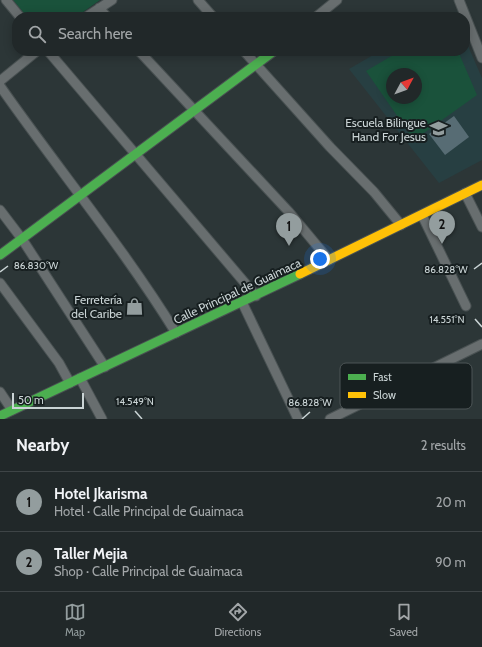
<!DOCTYPE html>
<meta charset="utf-8">
<style>
:root{--surface:#212829;--page:#2d3435;--text:#f1f3f6;--muted:#a2a6a8;--line:#3e4446;--accent:#939d9e}
body{margin:0;font-family:Cabin,sans-serif;background:var(--page);color:var(--text)}
.compass{position:absolute;left:386px;top:68px;width:36px;height:36px;border-radius:50%;background:var(--surface);box-shadow:0 2px 10px #0003;rotate:49deg}
.scale{position:absolute;left:12px;bottom:10px;width:72px;box-sizing:border-box;padding-left:4px;border:2px solid #cad4d5;border-top:0;font-size:11px;line-height:14px;white-space:nowrap;color:#cad4d5;-webkit-text-stroke:3px #171f20;paint-order:stroke}
.you{position:absolute;left:320px;top:259px;width:14px;height:14px;margin:-10px;border:3px solid #fff;border-radius:50%;background:#1a73e8;box-shadow:0 0 0 6px #1a73e833}
.badge{display:grid;place-items:center;width:26px;height:26px;border-radius:50%;background:var(--accent);color:#111;font-size:13px;font-weight:700}
.pin{position:absolute;translate:-50% -33px;filter:drop-shadow(0 1px 2px #0008)}
.pin::after{content:'';position:absolute;top:21px;width:14px;height:12px;background:inherit;clip-path:polygon(0 0,100% 0,50% 100%)}
.list{margin:0;padding:0;list-style:none}
h2{display:flex;justify-content:space-between;align-items:center;height:52px;margin:0;padding:0 16px;font-size:17px}
h2 small{font-size:13px;font-weight:400;color:var(--muted)}
.list li{display:grid;grid-template-columns:26px 1fr auto;gap:12px;align-items:center;box-sizing:border-box;height:60px;padding:0 16px;border-top:1px solid var(--line)}
.list b{display:block;font-size:15px;white-space:nowrap}
.list p{margin:0;font-size:13px;white-space:nowrap;color:var(--muted)}
.list em{font-size:13px;font-style:normal;color:var(--muted)}
.icon{flex:none;width:22px;height:22px;fill:none;stroke:currentColor;stroke-width:2;stroke-linecap:round;stroke-linejoin:round}
.map{position:relative;flex:none;width:482px;height:419px;overflow:hidden}
.search{position:absolute;background:var(--surface);box-shadow:0 2px 10px #0003;left:12px;right:12px;top:12px;height:44px;display:flex;align-items:center;gap:10px;box-sizing:border-box;padding:0 14px;border-radius:16px;color:var(--muted);font-size:15px}
.sheet{height:172px;background:var(--surface)}
nav{display:flex;justify-content:space-around;align-items:center;box-sizing:border-box;height:56px;border-top:1px solid var(--line);background:var(--surface);font-size:11px;color:var(--muted)}
nav a{display:grid;justify-items:center;gap:2px}
nav .on{color:var(--accent)}
.map>svg:first-child{display:block}
</style>
<div class="map">
<svg width="482" height="419" viewBox="0 0 482 419">
<rect width="100%" height="100%" fill="#2c3637"/>
<!-- built -->
<path fill="#273f42" fill-rule="evenodd" d="M465,39l17,39v82l-43,23 -90,-114 31,-18h85zM392,74h24v24h-24z"/>
<!-- green -->
<path fill="#1a523b" fill-rule="evenodd" d="M13,0h87l-24,17h-49z
M400,51h58l19,44 -63,45 -48,-69zM392,74h24v24h-24z"/>
<!-- building -->
<path fill="#576c74" d="M454,116l15,21 -24,18 -16,-21z"/>
<g fill="none" stroke-linecap="round" stroke-linejoin="round">
<defs>
<path id="street" d="M6,0l14,17
M198,0l15,17
M459,0l23,58
M99,8l8,9
M86,17l26,-17
M316,17l21,-17
M48,51l208,245
M139,51l150,161 40,48
M244,51l86,96 44,45 27,33
M0,81l37,-30
M0,86c58,83 123,161 176,247
M465,193l17,34
M0,210l22,29 83,128
M422,215l44,91
M0,283l59,80 11,20
M242,302l56,117
M80,378l22,41
M0,392l12,18
M330,419l152,-75"/>
<path id="fast" d="M0,255l274,-204
M0,416l300,-142"/>
<path id="slow" d="M300,274l182,-89"/>
</defs>
<!-- street casing -->
<use href="#street" stroke="#495152" stroke-width="11"/>
<!-- fast casing -->
<use href="#fast" stroke="#495152" stroke-width="11"/>
<!-- slow casing -->
<use href="#slow" stroke="#495152" stroke-width="11"/>
<!-- street -->
<use href="#street" stroke="#686e6f" stroke-width="9"/>
<!-- fast -->
<use href="#fast" stroke="#4caf50" stroke-width="9"/>
<!-- slow -->
<use href="#slow" stroke="#ffc107" stroke-width="9"/>
</g>
<!-- ticks -->
<path fill="none" stroke="#cad4d5" stroke-width="1.5" d="M474,269l8,-6M0,272l8,-6M475,319l7,8M135,411l7,8M302,419l8,-7"/>
<!-- icons -->
<defs>
<symbol id="school-bare" viewBox="-9 -9 18 18"><path d="M0-5L7-2L0 1L-7-2ZM-4 1L0 2.5L4 1V4Q0 6-4 4Z" fill="#939d9e" stroke="#171f20" stroke-width="2.5" paint-order="stroke"/></symbol>
<symbol id="shop-bare" viewBox="-9 -9 18 18"><path d="M-5-2.5h2.3a2.7 3.5 0 0 1 5.4 0H5L5.5 6h-11ZM-1.5-2.5h3a1.5 2.3 0 0 0-3 0Z" fill="#939d9e" stroke="#171f20" stroke-width="2.5" paint-order="stroke"/></symbol>
</defs>
<g fill-rule="evenodd">
<use href="#school-bare" x="426" y="116" width="25" height="25"/>
<use href="#shop-bare" x="122" y="294" width="25" height="25"/>
</g>
<g text-anchor="middle" dominant-baseline="central" stroke-width="4" stroke-linejoin="round" paint-order="stroke">
<!-- poi labels -->
<g font-size="12" fill="#cad4d5" stroke="#171f20" text-anchor="end">
<text x="426" y="122">Escuela Bilingue<tspan x="426" dy="14">Hand For Jesus</tspan></text>
<text x="122" y="299">Ferretería<tspan x="122" dy="14">del Caribe</tspan></text>
</g>
<!-- street labels -->
<g font-size="12" fill="#cad4d5" stroke="#171f20">
<text transform="translate(237 291) rotate(-25)">Calle Principal de Guaimaca</text>
</g>
</g>
<!-- legend -->
<rect x="340" y="363" width="132" height="46" rx="6" fill="#171f20" stroke="#4d5556" stroke-width="1"/>
<rect x="348" y="374" width="18" height="6" fill="#4caf50"/>
<rect x="348" y="392" width="18" height="6" fill="#ffc107"/>
<g font-size="11" fill="#cad4d5">
<text x="373" y="381">Fast</text>
<text x="373" y="399">Slow</text>
</g>
<g font-size="10" text-anchor="middle" fill="#cad4d5" stroke="#171f20" stroke-width="4" stroke-linejoin="round" paint-order="stroke">
<text x="36" y="269">86.830°W</text>
<text x="446" y="273">86.828°W</text>
<text x="447" y="323">14.551°N</text>
<text x="135" y="405">14.549°N</text>
<text x="310" y="406">86.828°W</text>
</g>
</svg>
<svg class="compass" viewBox="-18 -18 36 36"><path d="M0-13l5 13h-10z" fill="#e53935"/><path d="M0 13l5-13h-10z" fill="#a2a6a8"/></svg>
<div class="scale">50 m</div>
<div class="you"></div>
<div class="pin badge" style="left:289px;top:246px">1</div>
<div class="pin badge" style="left:442px;top:244px">2</div>
<div class="search"><svg class="icon" aria-label="search" viewBox="0 0 24 24"><circle cx="10" cy="10" r="6"/><path d="M15 15l6 6"/></svg>Search here</div>
</div>
<section class="sheet">
<h2>Nearby<small>2 results</small></h2>
<ul class="list">
<li><span class="badge">1</span><div><b>Hotel Jkarisma</b><p>Hotel · Calle Principal de Guaimaca</p></div><em>20 m</em></li>
<li><span class="badge">2</span><div><b>Taller Mejia</b><p>Shop · Calle Principal de Guaimaca</p></div><em>90 m</em></li>
</ul>
</section>
<nav>
<a class="on"><svg class="icon" aria-label="map" viewBox="0 0 24 24"><path d="M3 6l6-2 6 2 6-2v14l-6 2-6-2-6 2zM9 4v14M15 6v14"/></svg>Map</a>
<a><svg class="icon" aria-label="directions" viewBox="0 0 24 24"><path d="M12 3l9 9-9 9-9-9zM9 14v-3h6M13 9l2 2-2 2"/></svg>Directions</a>
<a><svg class="icon" aria-label="saved" viewBox="0 0 24 24"><path d="M7 4h10v16l-5-4-5 4z"/></svg>Saved</a>
</nav>
